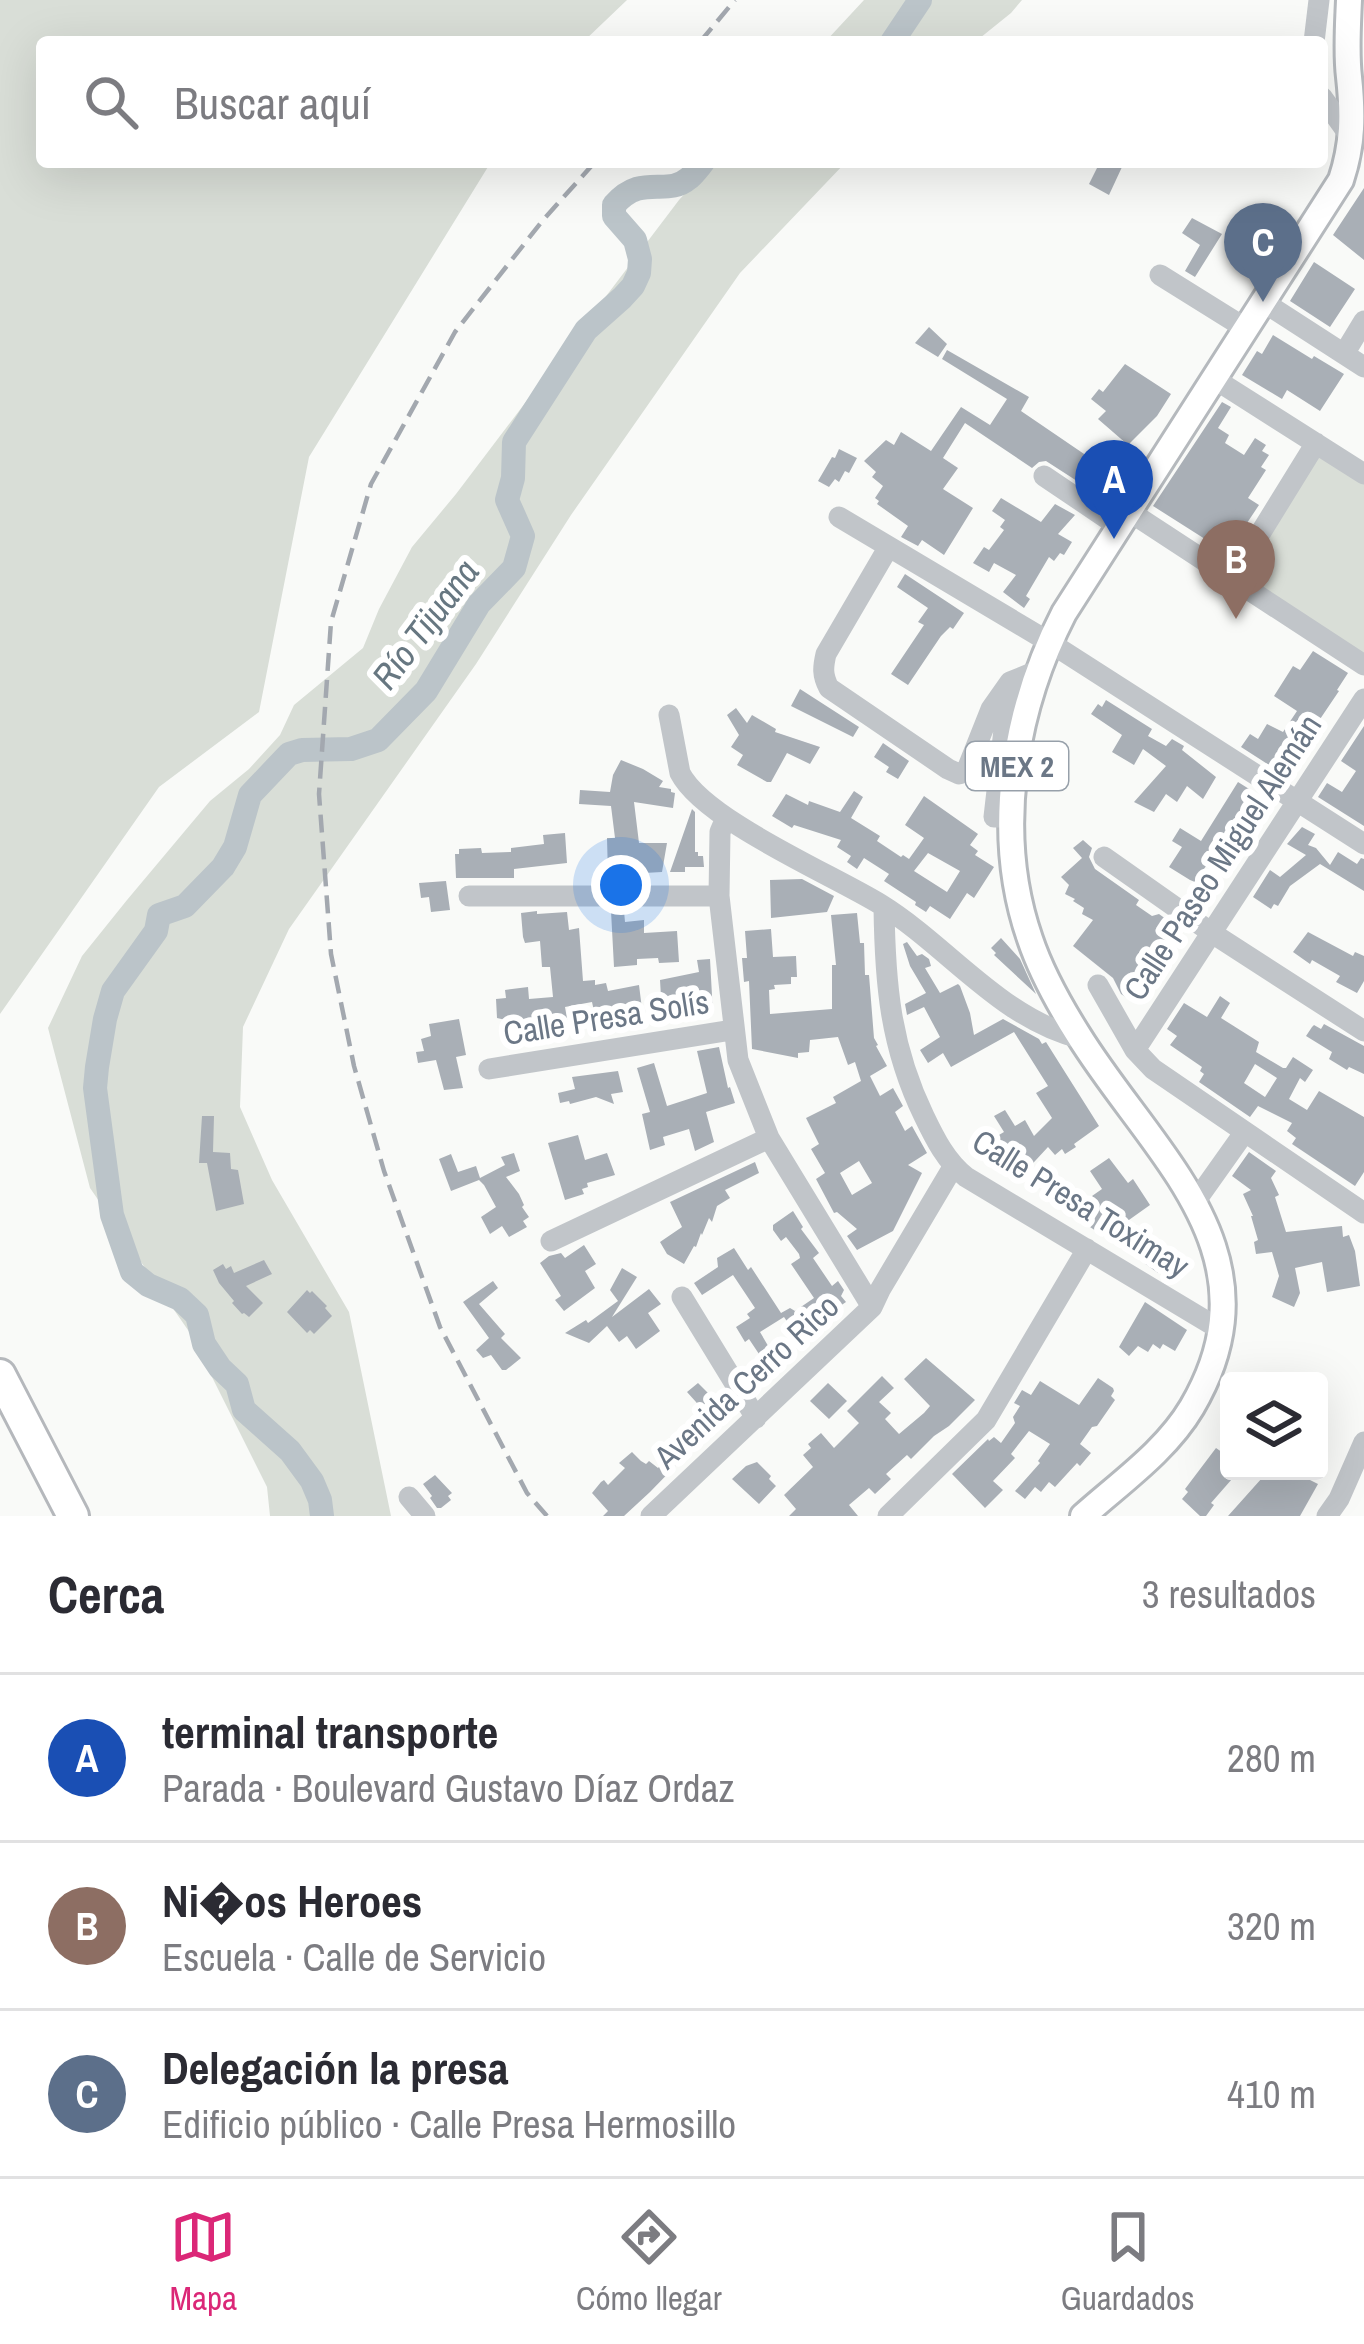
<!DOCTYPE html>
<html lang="es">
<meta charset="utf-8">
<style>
:root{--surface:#fff;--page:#f7f7f7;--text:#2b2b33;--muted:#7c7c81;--line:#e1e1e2;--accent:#db2777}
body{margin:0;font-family:"Archivo Narrow",sans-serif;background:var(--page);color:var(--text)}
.controls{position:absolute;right:36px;bottom:36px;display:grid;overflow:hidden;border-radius:12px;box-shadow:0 12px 48px #0002}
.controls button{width:108px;height:108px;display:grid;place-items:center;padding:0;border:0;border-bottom:3px solid var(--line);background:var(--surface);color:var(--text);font:60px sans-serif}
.you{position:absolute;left:621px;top:885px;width:42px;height:42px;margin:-30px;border:9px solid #fff;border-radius:50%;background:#1a73e8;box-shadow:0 0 0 18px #1a73e833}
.badge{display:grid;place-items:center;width:78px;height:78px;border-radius:50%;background:var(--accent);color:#fff;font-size:39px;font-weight:700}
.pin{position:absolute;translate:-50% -99px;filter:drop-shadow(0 3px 6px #0008)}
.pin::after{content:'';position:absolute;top:63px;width:42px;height:36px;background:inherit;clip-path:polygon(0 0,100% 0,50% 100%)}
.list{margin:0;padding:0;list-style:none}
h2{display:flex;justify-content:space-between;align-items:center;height:156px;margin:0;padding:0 48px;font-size:51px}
h2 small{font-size:39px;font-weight:400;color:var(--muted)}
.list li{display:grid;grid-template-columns:78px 1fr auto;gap:36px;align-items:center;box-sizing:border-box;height:168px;padding:0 48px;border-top:3px solid var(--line)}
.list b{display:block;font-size:45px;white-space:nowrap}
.list p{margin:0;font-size:39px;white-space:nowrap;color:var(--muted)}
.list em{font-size:39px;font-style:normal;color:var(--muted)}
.icon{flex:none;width:66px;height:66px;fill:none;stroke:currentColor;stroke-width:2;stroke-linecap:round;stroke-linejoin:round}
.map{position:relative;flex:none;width:1364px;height:1516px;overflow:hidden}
.search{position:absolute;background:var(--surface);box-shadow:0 12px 48px #0002;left:36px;right:36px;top:36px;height:132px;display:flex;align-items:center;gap:30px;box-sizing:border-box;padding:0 42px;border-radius:12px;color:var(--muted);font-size:45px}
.sheet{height:660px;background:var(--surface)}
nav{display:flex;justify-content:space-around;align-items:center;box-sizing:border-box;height:168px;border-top:3px solid var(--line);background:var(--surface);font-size:33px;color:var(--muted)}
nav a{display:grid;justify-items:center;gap:6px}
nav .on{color:var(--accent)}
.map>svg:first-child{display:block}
</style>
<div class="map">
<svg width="1364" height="1516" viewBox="0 0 1364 1516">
<rect width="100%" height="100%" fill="#f9faf8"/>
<!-- green -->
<path fill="#d9ded7" d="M0,0h627l-44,42h-541v120h449l-182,295 -50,255 -100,75 -159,227z
M864,0h158l-11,13 -36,29h-150z
M714,162h132l-106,111 -169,242 -95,149 -187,265 -46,98 -3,80 32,73 77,132 42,204h-121l-3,-29 -77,-154 -100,-145 -42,-160 34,-72 45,-56 83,-99 39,-32 31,-34 14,-30 69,-57 16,-39 33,-62 44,-53 223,-294z
M1318,450l46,31v177l-125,-81z"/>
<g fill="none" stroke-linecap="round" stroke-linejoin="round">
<!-- river -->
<path stroke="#bbc4c9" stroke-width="24" d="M892,42l28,-42
M322,1516l-2,-16 -8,-19 -22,-30 -46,-41 -7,-26 -17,-16 -16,-24 -7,-29 -17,-16 -32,-14 -16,-13 -20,-57 -17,-127 2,-21 8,-48 8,-28 43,-60 3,-16 26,-9 38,-39 12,-20 15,-52 39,-41 13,-4 49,-1 27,-9 48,-49 53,-87 35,-36 9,-32 -16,-36 6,-22 1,-36 72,-112 36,-32 11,-12 6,-13 1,-14 -5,-19 -21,-24v-11c29,-33 52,-7 75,-27 3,-2 12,-13 14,-16"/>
</g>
<!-- building -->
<path fill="#a9afb6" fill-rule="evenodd" d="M1100,162h14l8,5 -13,28 -20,-11z
M1364,188v72l-31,-25z
M1192,218l30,16 -27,43 -10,-6 15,-26 -18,-12z
M1314,262l41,27 -25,38 -40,-26z
M929,327l18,17 -9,13 -23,-14z
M1273,335l39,24 2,-3 30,18 -24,37 -33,-21 -5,9 -40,-24 15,-24 5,3z
M947,350l82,47 -8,14 91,62 -10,13 -3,-2 -5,8 -48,-31 -7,1 -7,6 -67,-45 -22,35 15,10 -15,21 30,19 -29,47 -22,-15 -4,6 -17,-9 7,-11 -31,-22 2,-3 -4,-3 8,-12 -11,-9 4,-5 -12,-11 22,-21 8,5 7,-13 30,19 30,-44 29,18 17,-26 -65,-40z
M1125,364l46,30 -14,22 -29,29 -30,-26 8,-8 -15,-12 8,-10 4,3z
M1222,402l9,5 -13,21 11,7 -4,8 19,12 11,-17 11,7 -4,6 7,4 -8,12 5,3 -18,28 11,7 -32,48 -74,-47z
M839,449l18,9 -8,15 -4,-2 -6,11 -4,-3 -6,8 -11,-6 14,-24 3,1z
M1001,498l40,24 14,-18 20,11 -17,19 14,8 -8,13 -4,-2 -6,8 -5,-4 -23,39 4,3 -6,9 -21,-16 13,-17 -22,-12 -5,9 -16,-9 11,-16 5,3 15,-20 -4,-3 5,-7 -13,-9z
M905,574l59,39 -11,16 -3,-2 -9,9 -33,49 -17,-11 33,-49 -6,-3 10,-14 -31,-21z
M1313,651l35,22 -11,17 2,1 -56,83 -42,-27 9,-13 8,5 9,-15 16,8 14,-21 -23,-15 19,-30 7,4z
M800,689l59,38 -6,10 -62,-31z
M1106,700l46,29 -4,7 18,10 6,-7 12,7 -2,4 34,27 -13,22 -16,-13 -10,16 -11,-8 -12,18 -20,-10 32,-36 -23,-17 -9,16 -22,-13 10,-17 -31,-21 7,-10 4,3z
M736,708l11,15 5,-8 24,14 -1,3 45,15 -10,17 -23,-11 -16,29h-4l-30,-17 6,-10 -12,-8 8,-12 -12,-20z
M1364,726v100l-46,-29 9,-14 15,9 14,-21 -15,-10z
M883,743l26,18 -11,18 -12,-7 3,-5 -15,-10z
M621,760l22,9 20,12 -4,6 12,2v3l4,1 -2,15 -39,-6 5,41h28l-5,29 -54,3 -1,-37h8l-4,-32 -32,-2 1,-14 30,2 3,-17z
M1238,782l27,17 -40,64 -12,-7 -18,26 -5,-2 -21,-13 13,-20 -10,-6 8,-13 21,13z
M854,791l9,6 -12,21 29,18 -3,5 24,16 2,-2 6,4 15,-21 -19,-13 19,-29 54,38 -8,11 8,6 -3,4 19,12 -20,31 -7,-5 -17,26 -20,-13 -4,6 -11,-7 1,-3 -32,-21 5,-7 -25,-16 -7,11 -10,-7 4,-6 -14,-9 4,-7 -47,-15 -2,3 -20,-12 14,-22 22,11 1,-4 31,11zM928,853l32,18 -13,21 -33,-21z
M692,809l3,3v40h3v4h5l1,11h-19v5h-15z
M1302,827l13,7 -7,11 8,3 14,17 8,-13 19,12 4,-6 3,1v32l-44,-27 -30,22 -12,20 -4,-2 -3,5 -18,-12 17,-27 10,7 26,-22 -19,-11z
M565,833l2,30 -53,6v9h-58l-1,-24h4v-5l22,-1 1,5 29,-1v-4l33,-4 -1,-9z
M1083,840l9,8 -3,9 6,12 44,31 -3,5 16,11 7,-2 22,16 -33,58 -4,-3 -11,17 -12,-8 -8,-16 -40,-32 20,-26 -11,-6 2,-6 -11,-7 2,-2 -10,-5 4,-9 -8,-8 21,-19 -9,-10z
M802,879l32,17 -7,16 -56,6 -1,-38z
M446,881l4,29 -19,2 -2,-15 -8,1 -2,-15z
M537,911v3l30,-2 2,18 10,-2 4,53 12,-1v5l11,-2 2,8 31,-6 4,32 -46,8 -5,-23 -27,5 4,23 -53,5 -1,-13 -18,-4 -1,-19 10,-1 -1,-8 23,-3 1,12 24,-2 -3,-30h-8l-2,-26 -15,2 -2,-6 -2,-24z
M611,911h13l1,11 19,-2v13l33,-2 2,31 -20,1 -1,-5 -21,1v6l-23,2z
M857,913l3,30h4l1,32h4l5,63 4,7 -2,1 11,20 -17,10 10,20 13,-8 10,18 -8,6 10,19 7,-5 15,27 -19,12 14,8 -29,58 -36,19 -10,-14 10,-7 -20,-17 -3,1 -18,-34 9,-6 -14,-24 8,-5 -13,-26 30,-15 -3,-6 28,-16 -6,-19 -7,3 -10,-28 -28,3 -1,12 -11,1v5l-46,-9 -3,-68 -5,1 -2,-24h5l-2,-27 26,-2 2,28 23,-1 1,21h-6v7l-17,1 1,4 -6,1 1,24 62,-5v-44h4l-5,-50zM859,1161l13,22 -20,12 -12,-22z
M1308,932l45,24 2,-4 9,4v25l-7,12 -21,-11 4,-6 -28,-16 -2,4 -17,-12z
M1001,938l19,21 16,35 -42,-39 2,-2 -5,-5z
M907,942l10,14 5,-2 7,5 2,7 -6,2 15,25 18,-9 2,2 10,27 4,22 29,-16 36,20 3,5 4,-2 53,84 -25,18 2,3 -11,7 -3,-5 -7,6 -7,-8 -25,27 -22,-19 -9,-16 12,-7 -10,-16 11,-6 10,16 10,-6 9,16 18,-18 -16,-25 12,-7 -34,-54 -63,35 -8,-14 -15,10 -8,-13 20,-13 -16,-30 -17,8 -2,-11 21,-11 -16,-27 -7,-22z
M710,959l3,55 -20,4 -1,-11h-4l-1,-11 -26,1 -1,-17 39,-8 -2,-12z
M1220,996l10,7 -9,15 38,24 -3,10 27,16h3l7,-11 20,13 -8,12 -5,-4 -11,21 18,11 12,-19 45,26v55l-9,14 -63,-42 4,-6 -9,-7 5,-8 -34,-17 -8,11 -51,-35 5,-8 -4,-3 2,-4 -32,-22 7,-9 -10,-7 17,-26 23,14zM1255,1064l22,14 -12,19 -21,-14z
M459,1019l7,36 -10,2 7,31 -19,2 -8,-30 -18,3 -2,-11 8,-1 -3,-12 10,-3 -2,-12z
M1324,1024l40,22v28l-15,-7 -2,3 -18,-11 3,-7 -26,-16 6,-9 2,-2 7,4z
M719,1047l9,41 2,-1 5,16 -29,9 8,30 -19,9 -6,-22 -26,8 2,8 -15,5 -8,-36 8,-2 -13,-44 17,-5 13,43 40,-13 -10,-42z
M618,1071l5,21 -12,2 3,10 -18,-7 -26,7 -1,-3 -9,2 -2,-10 17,-4 -3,-12z
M202,1116h12l-1,36 17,1 1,16 7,1 6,34 -28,7 -9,-48h-8z
M578,1135l7,25 22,-7 8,22 -28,8 1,4 -6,2 2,5 -19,6 -17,-57z
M1249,1152l27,19 -5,7 8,17 -4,2 11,35 56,-6 1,11 6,-2 6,16 5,35 -33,6 -5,-30 -27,6 5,25 -6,14 -22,-10 7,-21 -7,-24 -16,2 -2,-12 4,-2 -7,-24h2l-10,-22 8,-4 -19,-14z
M514,1153l6,18 -14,6 13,17 5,11 -2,2 7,10 -6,4 4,6 -18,10 -7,-11 -12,8 -9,-17 15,-10 -12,-22 -5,-5 -28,11 -12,-32 12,-5 7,18 18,-6 4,12 25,-13 -4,-8z
M1109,1158l19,25 5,-4 17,26 -45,32 -27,-18 20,-15 -6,-8 10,-7 -12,-18z
M755,1162l4,11 -34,17 5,8 -13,8 -5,16 -3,-4 -7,17 -1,-2 -5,14 -2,-1 -10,18 -17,-10 -7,-12 22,-15 -12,-25z
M793,1211l10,16 -2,2 18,24 -6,5 19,28 6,-5 6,9 -3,6 5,6 -40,27 6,8 -9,8 -19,-28 -24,15 14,24 -9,7 -16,-24 -4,3 -9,-15 14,-9 -3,-4 8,-6 -22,-33 -31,20 -8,-12 24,-16 -1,-9 17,-10 14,22 3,-3 30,46 9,-5 5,3 19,-13 -23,-34 9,-6 -1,-4 -13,-17 -5,4 -8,-11v-5z
M1164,1242l6,19 -14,3 2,9 -14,-10 -3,-17z
M584,1245l12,19 -11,7 10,17 -31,23 -9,-11 6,-4 -21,-33 9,-7 12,-3 4,5z
M264,1260l8,14 -26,12 17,17 -14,14 -5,-4 -2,1 -10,-11 2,-2 -15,-18 -6,-13 10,-6 3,5 5,-3 3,7z
M622,1268l15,9 -25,40 37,-28 12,15 -13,9 12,18 -24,18 -9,-13 -8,6 -12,-16 -18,17 -24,-10 21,-13 2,3 30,-22 -8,-11z
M493,1281l5,7 -19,16 26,30 -4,4 20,20 -15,12h-4l-11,-15 -8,3 -7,-8 13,-12 -26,-36z
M307,1290l3,3 2,-2 15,15 -2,2 7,8 -18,18 -4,-4 -3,3 -20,-21z
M1145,1302l42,28 -12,21 -12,-7 -3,5 -7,-5 -5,8 -10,-6 -9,10 -10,-9z
M926,1358l49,42 -26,26 -15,10 -23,23 -4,-4 -21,19 5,5 -16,15 -6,-6 -20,17 9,11h-69l7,-7 -12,-14 29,-28 -10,-12 8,-7 -3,-4 13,-11 13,15 25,-25 -12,-12 35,-35 12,12 -15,14 12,11 -6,6 14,15 25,-21 6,-7 -26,-27z
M1098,1378l15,10 1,3 -3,5 4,4 -18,26 -5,1 -12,17 11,9 -11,13 -3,-3 -22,24 -6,-5 -8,10 -6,-5 -10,12 -10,-8 25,-28 -2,-2 12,-17 -21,-13 -18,23 4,4 -22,23 10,9 -18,18 -33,-34 36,-35 1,2 5,-4 7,6 14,-20 -2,-6 7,-11 -6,-3 8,-13 9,5 9,-14 39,24z
M698,1383l18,18 4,-4 8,11 -14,14 -27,-30z
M828,1383l19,18 -18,18 -19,-18z
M679,1447l7,8 -36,37 -26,24h-21l5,-5 -16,-18 9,-11 3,-2 4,5 17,-17 -6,-5 13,-11 9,9 5,3 3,-3 9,7z
M1216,1448l13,9v14h10l-28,32 3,2 -8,11h-6l-18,-17 6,-7 -3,-3z
M757,1462l14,14 -2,3 7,7 -17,18 -27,-25 14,-13z
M1252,1471h40l26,13 -18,32h-72l34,-38z
M435,1475l17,18 -4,3 3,4 -10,8h-4l-7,-10 2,-2 -9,-12z"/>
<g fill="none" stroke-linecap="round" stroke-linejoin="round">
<defs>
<path id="major" d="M1083,1516c38,-34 83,-65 109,-109 90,-154 -39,-252 -113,-371 -19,-30 -38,-64 -49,-97 -37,-106 -16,-229 34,-326l277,-433c12,-36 12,-66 8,-103 -3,-25 -1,-52 0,-77"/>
<path id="highway" d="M0,1375l73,141"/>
</defs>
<!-- major casing -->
<use href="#major" stroke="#b5b9bd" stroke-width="30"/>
<!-- highway casing -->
<use href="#highway" stroke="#b5b8bc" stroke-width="36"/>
<!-- minor -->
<path stroke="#c1c5c9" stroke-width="21" d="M1314,42l5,-42
M1322,97l30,42
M1160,275l85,53
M1262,301l102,66
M1344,354l20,-33
M1213,378l151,96
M1044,476l74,50
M1127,510l237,155
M839,517l210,125 315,202
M888,548l-62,106c-3,13 -4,21 3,34l119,81 11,5 7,-2 25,-63 19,-27 27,-11
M1232,579l84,-136
M669,715l11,58c24,47 151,101 200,131 68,42 120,114 199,134
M1012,817h-18l11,-96 9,-35
M726,818l-6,14 -1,64 19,164 31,78 103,169
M1104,857l108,76 152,98
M469,896h250
M884,907c1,76 6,139 40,209 11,23 22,45 42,61l255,153
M1098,985l37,65 18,19 211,144
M1135,1050l229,-351
M489,1069l243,-39
M1195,1202l49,-69
M551,1241l218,-103
M682,1297l74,121
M409,1497l16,19
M651,1516l221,-209 8,-17 73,-123
M888,1516l98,-96 101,-171
M1327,1516l12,-17 25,-57"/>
<!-- major -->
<use href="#major" stroke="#fff" stroke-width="24"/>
<!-- highway -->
<use href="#highway" stroke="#fff" stroke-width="30"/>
<!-- rail -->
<path stroke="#a3a8af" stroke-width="4.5" stroke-dasharray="18 9" stroke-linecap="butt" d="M700,42l35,-42
M547,1516l-20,-23 -87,-166 -56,-156 -30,-105 -23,-112 -12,-160 12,-172 40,-138 84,-152 88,-112 52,-58"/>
</g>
<g text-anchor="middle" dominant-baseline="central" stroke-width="12" stroke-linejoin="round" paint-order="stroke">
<!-- shield labels -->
<rect fill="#fff" stroke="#97a0aa" stroke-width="3" x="966" y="742" width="102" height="48" rx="9"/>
<g font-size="30" font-weight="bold" fill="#6b7786">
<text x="1017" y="766">MEX 2</text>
</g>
<!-- street labels -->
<g font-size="33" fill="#6b7786" stroke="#fff">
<text transform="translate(1222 857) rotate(-57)">Calle Paseo Miguel Alemán</text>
<text transform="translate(606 1017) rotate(-9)">Calle Presa Solís</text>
<text transform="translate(1081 1203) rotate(32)">Calle Presa Toximay</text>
<text transform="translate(746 1381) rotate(-43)">Avenida Cerro Rico</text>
</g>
<!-- water labels -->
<g font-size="36" font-style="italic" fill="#677781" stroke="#fff">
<text transform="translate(425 624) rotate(-53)">Río Tijuana</text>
</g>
</g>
</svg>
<div class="controls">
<button><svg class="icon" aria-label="layers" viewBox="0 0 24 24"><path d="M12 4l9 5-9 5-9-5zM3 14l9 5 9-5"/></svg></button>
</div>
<div class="you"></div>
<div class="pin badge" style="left:1114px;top:539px;background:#1a4fb4">A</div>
<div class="pin badge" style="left:1236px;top:619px;background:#8d6e63">B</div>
<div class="pin badge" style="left:1263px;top:302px;background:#5c6f8a">C</div>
<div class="search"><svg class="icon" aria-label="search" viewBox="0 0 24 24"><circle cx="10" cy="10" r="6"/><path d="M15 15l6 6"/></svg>Buscar aquí</div>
</div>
<section class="sheet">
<h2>Cerca<small>3 resultados</small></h2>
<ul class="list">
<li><span class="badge" style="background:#1a4fb4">A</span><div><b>terminal transporte</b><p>Parada · Boulevard Gustavo Díaz Ordaz</p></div><em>280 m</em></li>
<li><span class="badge" style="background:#8d6e63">B</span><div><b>Ni�os Heroes</b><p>Escuela · Calle de Servicio</p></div><em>320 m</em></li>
<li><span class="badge" style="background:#5c6f8a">C</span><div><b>Delegación la presa</b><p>Edificio público · Calle Presa Hermosillo</p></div><em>410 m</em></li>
</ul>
</section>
<nav>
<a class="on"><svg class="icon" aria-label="map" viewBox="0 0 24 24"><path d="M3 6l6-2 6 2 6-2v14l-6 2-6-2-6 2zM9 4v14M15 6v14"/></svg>Mapa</a>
<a><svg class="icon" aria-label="directions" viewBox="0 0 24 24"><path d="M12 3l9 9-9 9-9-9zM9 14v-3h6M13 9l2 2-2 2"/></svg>Cómo llegar</a>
<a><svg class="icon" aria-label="saved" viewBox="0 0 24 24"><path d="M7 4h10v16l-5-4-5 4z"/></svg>Guardados</a>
</nav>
